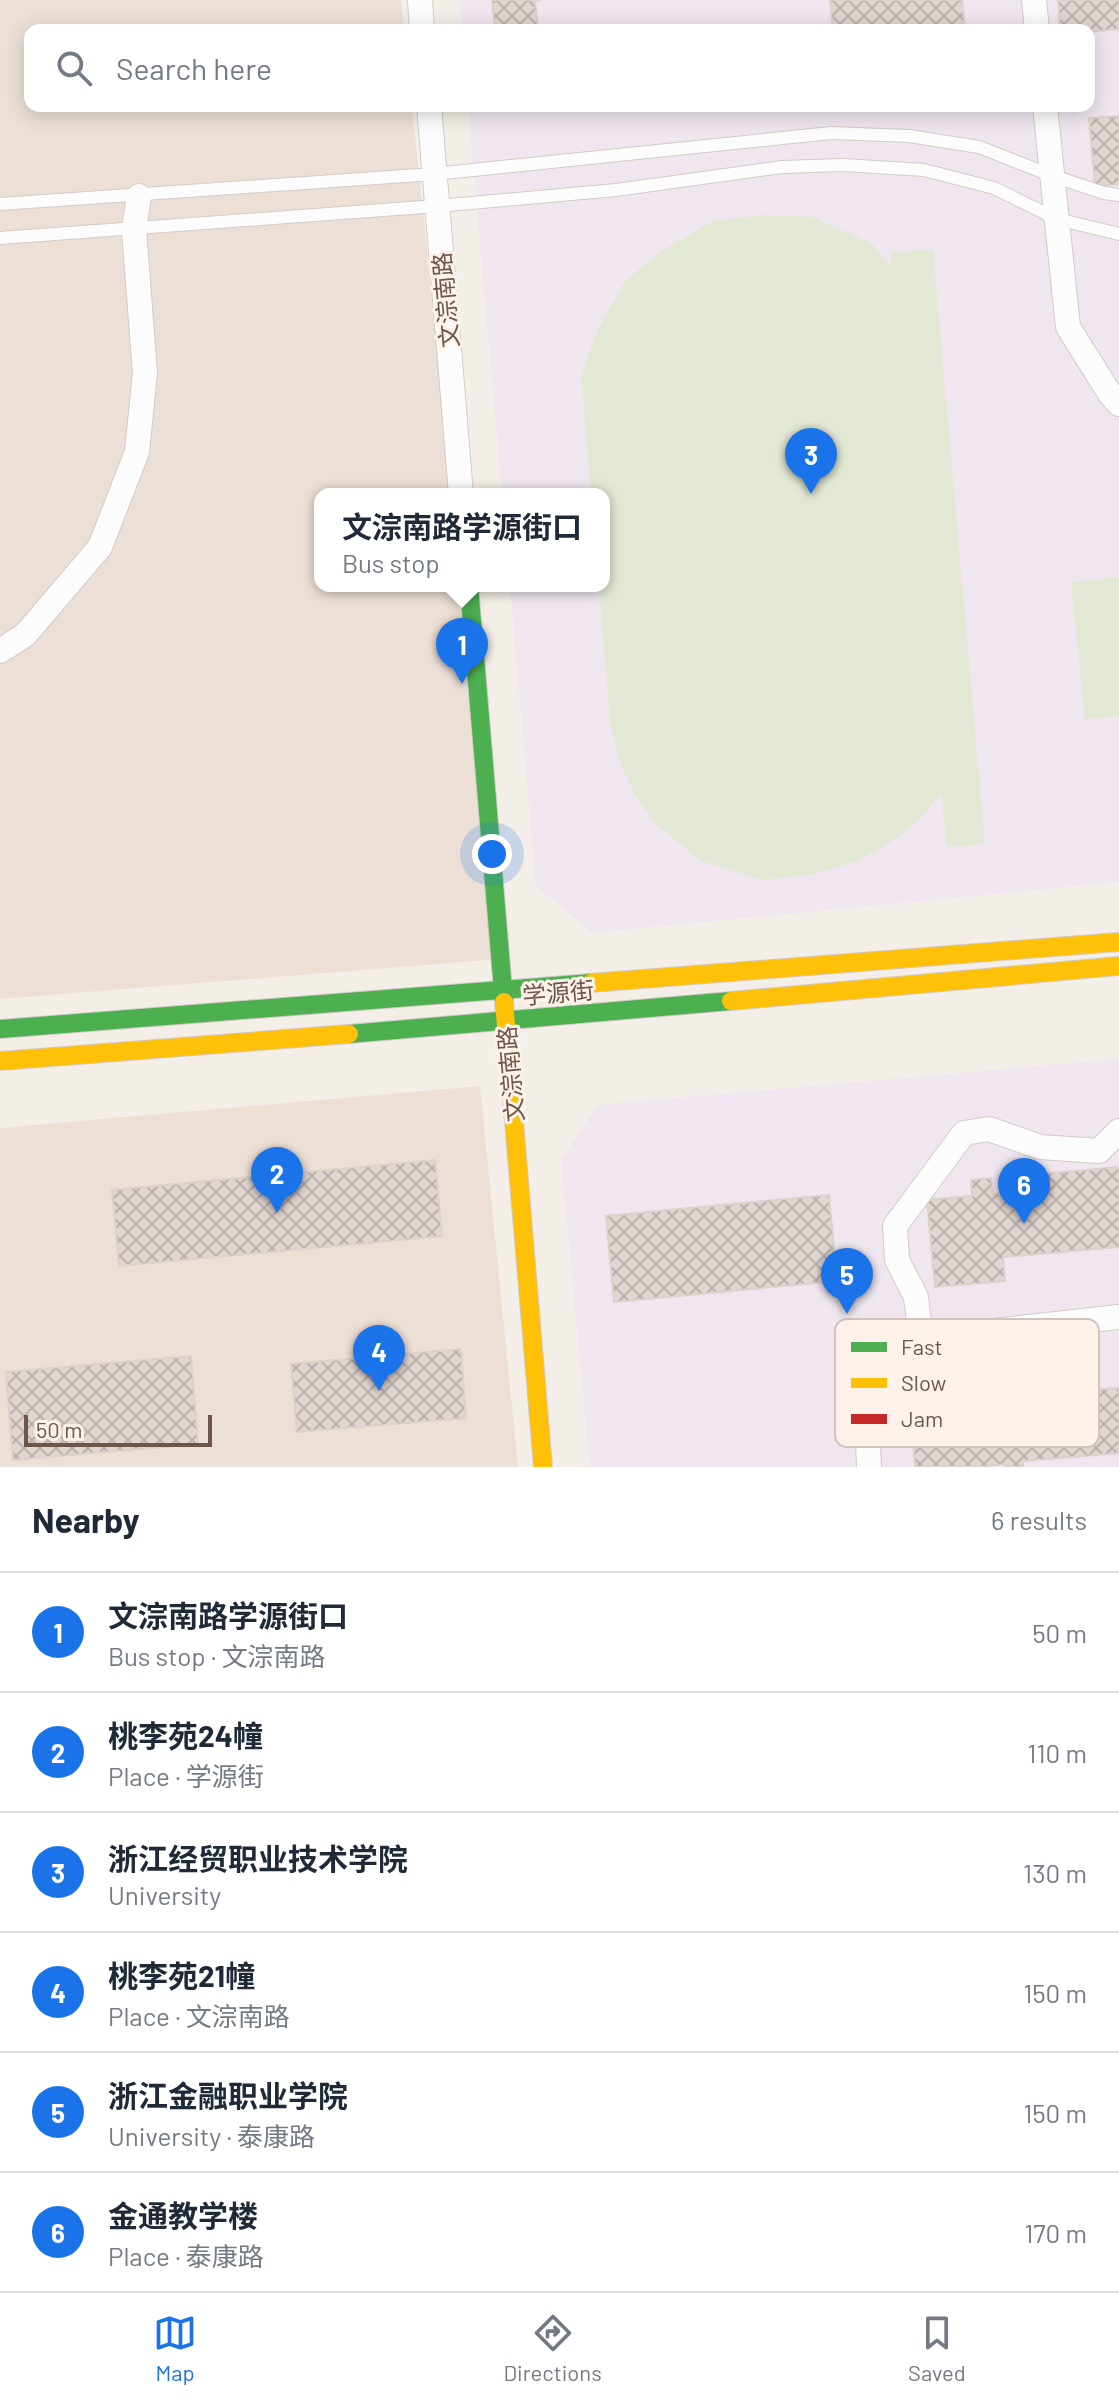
<!DOCTYPE html>
<meta charset="utf-8">
<style>
:root{--surface:#fff;--page:#f2f2f3;--text:#1f2937;--muted:#747a83;--line:#e0e1e3;--accent:#1a73e8}
body{margin:0;font-family:Barlow,"Noto Sans SC",sans-serif;background:var(--page);color:var(--text)}
.scale{position:absolute;left:24px;bottom:20px;width:188px;box-sizing:border-box;padding-left:8px;border:4px solid #6d554c;border-top:0;font-size:22px;line-height:28px;white-space:nowrap;color:#6d554c;-webkit-text-stroke:6px #fcf2e9;paint-order:stroke}
.you{position:absolute;left:492px;top:854px;width:28px;height:28px;margin:-20px;border:6px solid #fff;border-radius:50%;background:#1a73e8;box-shadow:0 0 0 12px #1a73e833}
.badge{display:grid;place-items:center;width:52px;height:52px;border-radius:50%;background:var(--accent);color:#fff;font-size:26px;font-weight:700}
.pin{position:absolute;translate:-50% -66px;filter:drop-shadow(0 2px 4px #0008)}
.pin::after{content:'';position:absolute;top:42px;width:28px;height:24px;background:inherit;clip-path:polygon(0 0,100% 0,50% 100%)}
.popup{position:absolute;left:314px;top:488px;width:296px;height:104px;box-sizing:border-box;display:grid;place-content:center;border-radius:16px;background:var(--surface);filter:drop-shadow(0 2px 6px #0005);font-size:26px;white-space:nowrap;color:var(--muted)}
.popup b{font-size:30px;color:var(--text)}
.popup::after{content:'';position:absolute;left:50%;top:100%;margin-left:-16px;border:16px solid transparent;border-top-color:var(--surface)}
.list{margin:0;padding:0;list-style:none}
h2{display:flex;justify-content:space-between;align-items:center;height:104px;margin:0;padding:0 32px;font-size:34px}
h2 small{font-size:26px;font-weight:400;color:var(--muted)}
.list li{display:grid;grid-template-columns:52px 1fr auto;gap:24px;align-items:center;box-sizing:border-box;height:120px;padding:0 32px;border-top:2px solid var(--line)}
.list b{display:block;font-size:30px;white-space:nowrap}
.list p{margin:0;font-size:26px;white-space:nowrap;color:var(--muted)}
.list em{font-size:26px;font-style:normal;color:var(--muted)}
.icon{flex:none;width:44px;height:44px;fill:none;stroke:currentColor;stroke-width:2;stroke-linecap:round;stroke-linejoin:round}
.map{position:relative;flex:none;width:1119px;height:1467px;overflow:hidden}
.search{position:absolute;background:var(--surface);box-shadow:0 4px 20px #0003;left:24px;right:24px;top:24px;height:88px;display:flex;align-items:center;gap:20px;box-sizing:border-box;padding:0 28px;border-radius:16px;color:var(--muted);font-size:30px}
.sheet{height:824px;background:var(--surface)}
nav{display:flex;justify-content:space-around;align-items:center;box-sizing:border-box;height:112px;border-top:2px solid var(--line);background:var(--surface);font-size:22px;color:var(--muted)}
nav a{display:grid;justify-items:center;gap:4px}
nav .on{color:var(--accent)}
.map>svg:first-child{display:block}
</style>
<div class="map">
<svg width="1119" height="1467" viewBox="0 0 1119 1467">
<defs>
<pattern id="building-cross-hatch" width="8" height="8" patternUnits="userSpaceOnUse" patternTransform="scale(2)"><rect width="8" height="8" fill="#e0d6d1"/><path d="M0 0l8 8M0 8l8-8" fill="none" stroke="#bab0ac"/></pattern>
</defs>
<rect width="100%" height="100%" fill="#f4eee8"/>
<!-- residential -->
<path fill="#ece0d6" d="M0,0h401l3,30h-374v76h382l40,388h-132v92h142l38,373 -500,40z
M480,1086l38,381h-518v-339z"/>
<!-- education -->
<path fill="#efe6ef" d="M459,0h660v882l-527,51 -56,-47 -26,-300h94v-92h-102l-34,-388h621v-76h-627z
M1119,1059v408h-529l-29,-307 37,-55z"/>
<!-- park -->
<path fill="#e2e8d4" d="M765,215l48,2 58,26 20,24v-15l42,-2 52,594 -38,3 -6,-54 -20,25 -25,21 -39,22 -43,13 -51,6 -62,-19 -45,-37 -22,-30 -17,-40 -7,-34 -11,-134h5v-92h-13l-10,-119 17,-45 27,-49 37,-30 51,-30z
M1119,577v139l-34,3 -14,-137z"/>
<!-- building -->
<path fill="url(#building-cross-hatch)" stroke="#dcd1cb" stroke-width="2" d="M492,0h49l-6,1 3,29h-43z
M830,0h132l3,29 -132,1z
M1058,0h61v29l-30,3 -29,-2z
M1119,116v68l-24,2 -6,-68z
M435,1160l7,76 -323,30 -7,-76z
M1119,1167v80l-116,10 2,24 -70,6 -8,-87 45,-4 -1,-16 20,-2 2,16 30,-2 -1,-16z
M829,1195l8,86 -223,21 -8,-86z
M461,1349l5,69 -169,14 -6,-68z
M191,1356l7,88 -185,16 -7,-88z
M1042,1380l2,14 75,-6v65l-96,8v6h-18l-1,-3 -26,3h-63l-5,-61 59,-5 -2,-14z"/>
<g fill="none" stroke-linecap="round" stroke-linejoin="round">
<defs>
<path id="lane" d="M0,204l434,-30 397,-41 78,3 70,11 74,29 51,17 15,2
M0,238l437,-32 179,-16 166,-23 61,-2 81,5 70,18 63,31 62,15"/>
<path id="street" d="M420,0l2,30
M1034,0l3,30
M429,106l32,388
M1045,106l23,221 42,67 9,10
M0,651l25,-16 75,-88 37,-95 8,-79 -11,-143 5,-34
M921,1339l-5,-42 -19,-37 -2,-34 69,-93 25,-4 51,18 59,4 20,-20
M869,1467l-5,-116 57,-12 198,-22"/>
<path id="fast" d="M469,586l35,416
M0,1029l591,-46
M349,1034l382,-33"/>
<path id="slow" d="M591,983l528,-41
M731,1001l388,-35
M504,1002l39,465
M0,1061l349,-27"/>
</defs>
<!-- lane casing -->
<use href="#lane" stroke="#d3cbc6" stroke-width="14"/>
<!-- street casing -->
<use href="#street" stroke="#d3cbc6" stroke-width="26"/>
<!-- fast casing -->
<use href="#fast" stroke="#d2cac5" stroke-width="20"/>
<!-- slow casing -->
<use href="#slow" stroke="#d2cac5" stroke-width="20"/>
<!-- lane -->
<use href="#lane" stroke="#fdfcfc" stroke-width="12"/>
<!-- street -->
<use href="#street" stroke="#fdfcfc" stroke-width="24"/>
<!-- fast -->
<use href="#fast" stroke="#4caf50" stroke-width="18"/>
<!-- slow -->
<use href="#slow" stroke="#ffc107" stroke-width="18"/>
</g>
<g text-anchor="middle" dominant-baseline="central" stroke-width="6" stroke-linejoin="round" paint-order="stroke">
<!-- street labels -->
<g font-size="24" fill="#6d554c" stroke="#fcf2e9">
<text transform="translate(445 300) rotate(-95)">文淙南路</text>
<text transform="translate(558 992) rotate(-5)">学源街</text>
<text transform="translate(510 1074) rotate(-95)">文淙南路</text>
</g>
</g>
<!-- legend -->
<rect x="835" y="1319" width="264" height="128" rx="12" fill="#fcf2e9" stroke="#d1c3ba" stroke-width="2"/>
<rect x="851" y="1342" width="36" height="10" fill="#4caf50"/>
<rect x="851" y="1378" width="36" height="10" fill="#ffc107"/>
<rect x="851" y="1414" width="36" height="10" fill="#c62828"/>
<g font-size="22" fill="#6d554c">
<text x="901" y="1355">Fast</text>
<text x="901" y="1391">Slow</text>
<text x="901" y="1427">Jam</text>
</g>
</svg>
<div class="scale">50 m</div>
<div class="you"></div>
<div class="pin badge" style="left:462px;top:684px">1</div>
<div class="popup"><b>文淙南路学源街口</b>Bus stop</div>
<div class="pin badge" style="left:277px;top:1213px">2</div>
<div class="pin badge" style="left:811px;top:494px">3</div>
<div class="pin badge" style="left:379px;top:1391px">4</div>
<div class="pin badge" style="left:847px;top:1314px">5</div>
<div class="pin badge" style="left:1024px;top:1224px">6</div>
<div class="search"><svg class="icon" aria-label="search" viewBox="0 0 24 24"><circle cx="10" cy="10" r="6"/><path d="M15 15l6 6"/></svg>Search here</div>
</div>
<section class="sheet">
<h2>Nearby<small>6 results</small></h2>
<ul class="list">
<li><span class="badge">1</span><div><b>文淙南路学源街口</b><p>Bus stop · 文淙南路</p></div><em>50 m</em></li>
<li><span class="badge">2</span><div><b>桃李苑24幢</b><p>Place · 学源街</p></div><em>110 m</em></li>
<li><span class="badge">3</span><div><b>浙江经贸职业技术学院</b><p>University</p></div><em>130 m</em></li>
<li><span class="badge">4</span><div><b>桃李苑21幢</b><p>Place · 文淙南路</p></div><em>150 m</em></li>
<li><span class="badge">5</span><div><b>浙江金融职业学院</b><p>University · 泰康路</p></div><em>150 m</em></li>
<li><span class="badge">6</span><div><b>金通教学楼</b><p>Place · 泰康路</p></div><em>170 m</em></li>
</ul>
</section>
<nav>
<a class="on"><svg class="icon" aria-label="map" viewBox="0 0 24 24"><path d="M3 6l6-2 6 2 6-2v14l-6 2-6-2-6 2zM9 4v14M15 6v14"/></svg>Map</a>
<a><svg class="icon" aria-label="directions" viewBox="0 0 24 24"><path d="M12 3l9 9-9 9-9-9zM9 14v-3h6M13 9l2 2-2 2"/></svg>Directions</a>
<a><svg class="icon" aria-label="saved" viewBox="0 0 24 24"><path d="M7 4h10v16l-5-4-5 4z"/></svg>Saved</a>
</nav>
